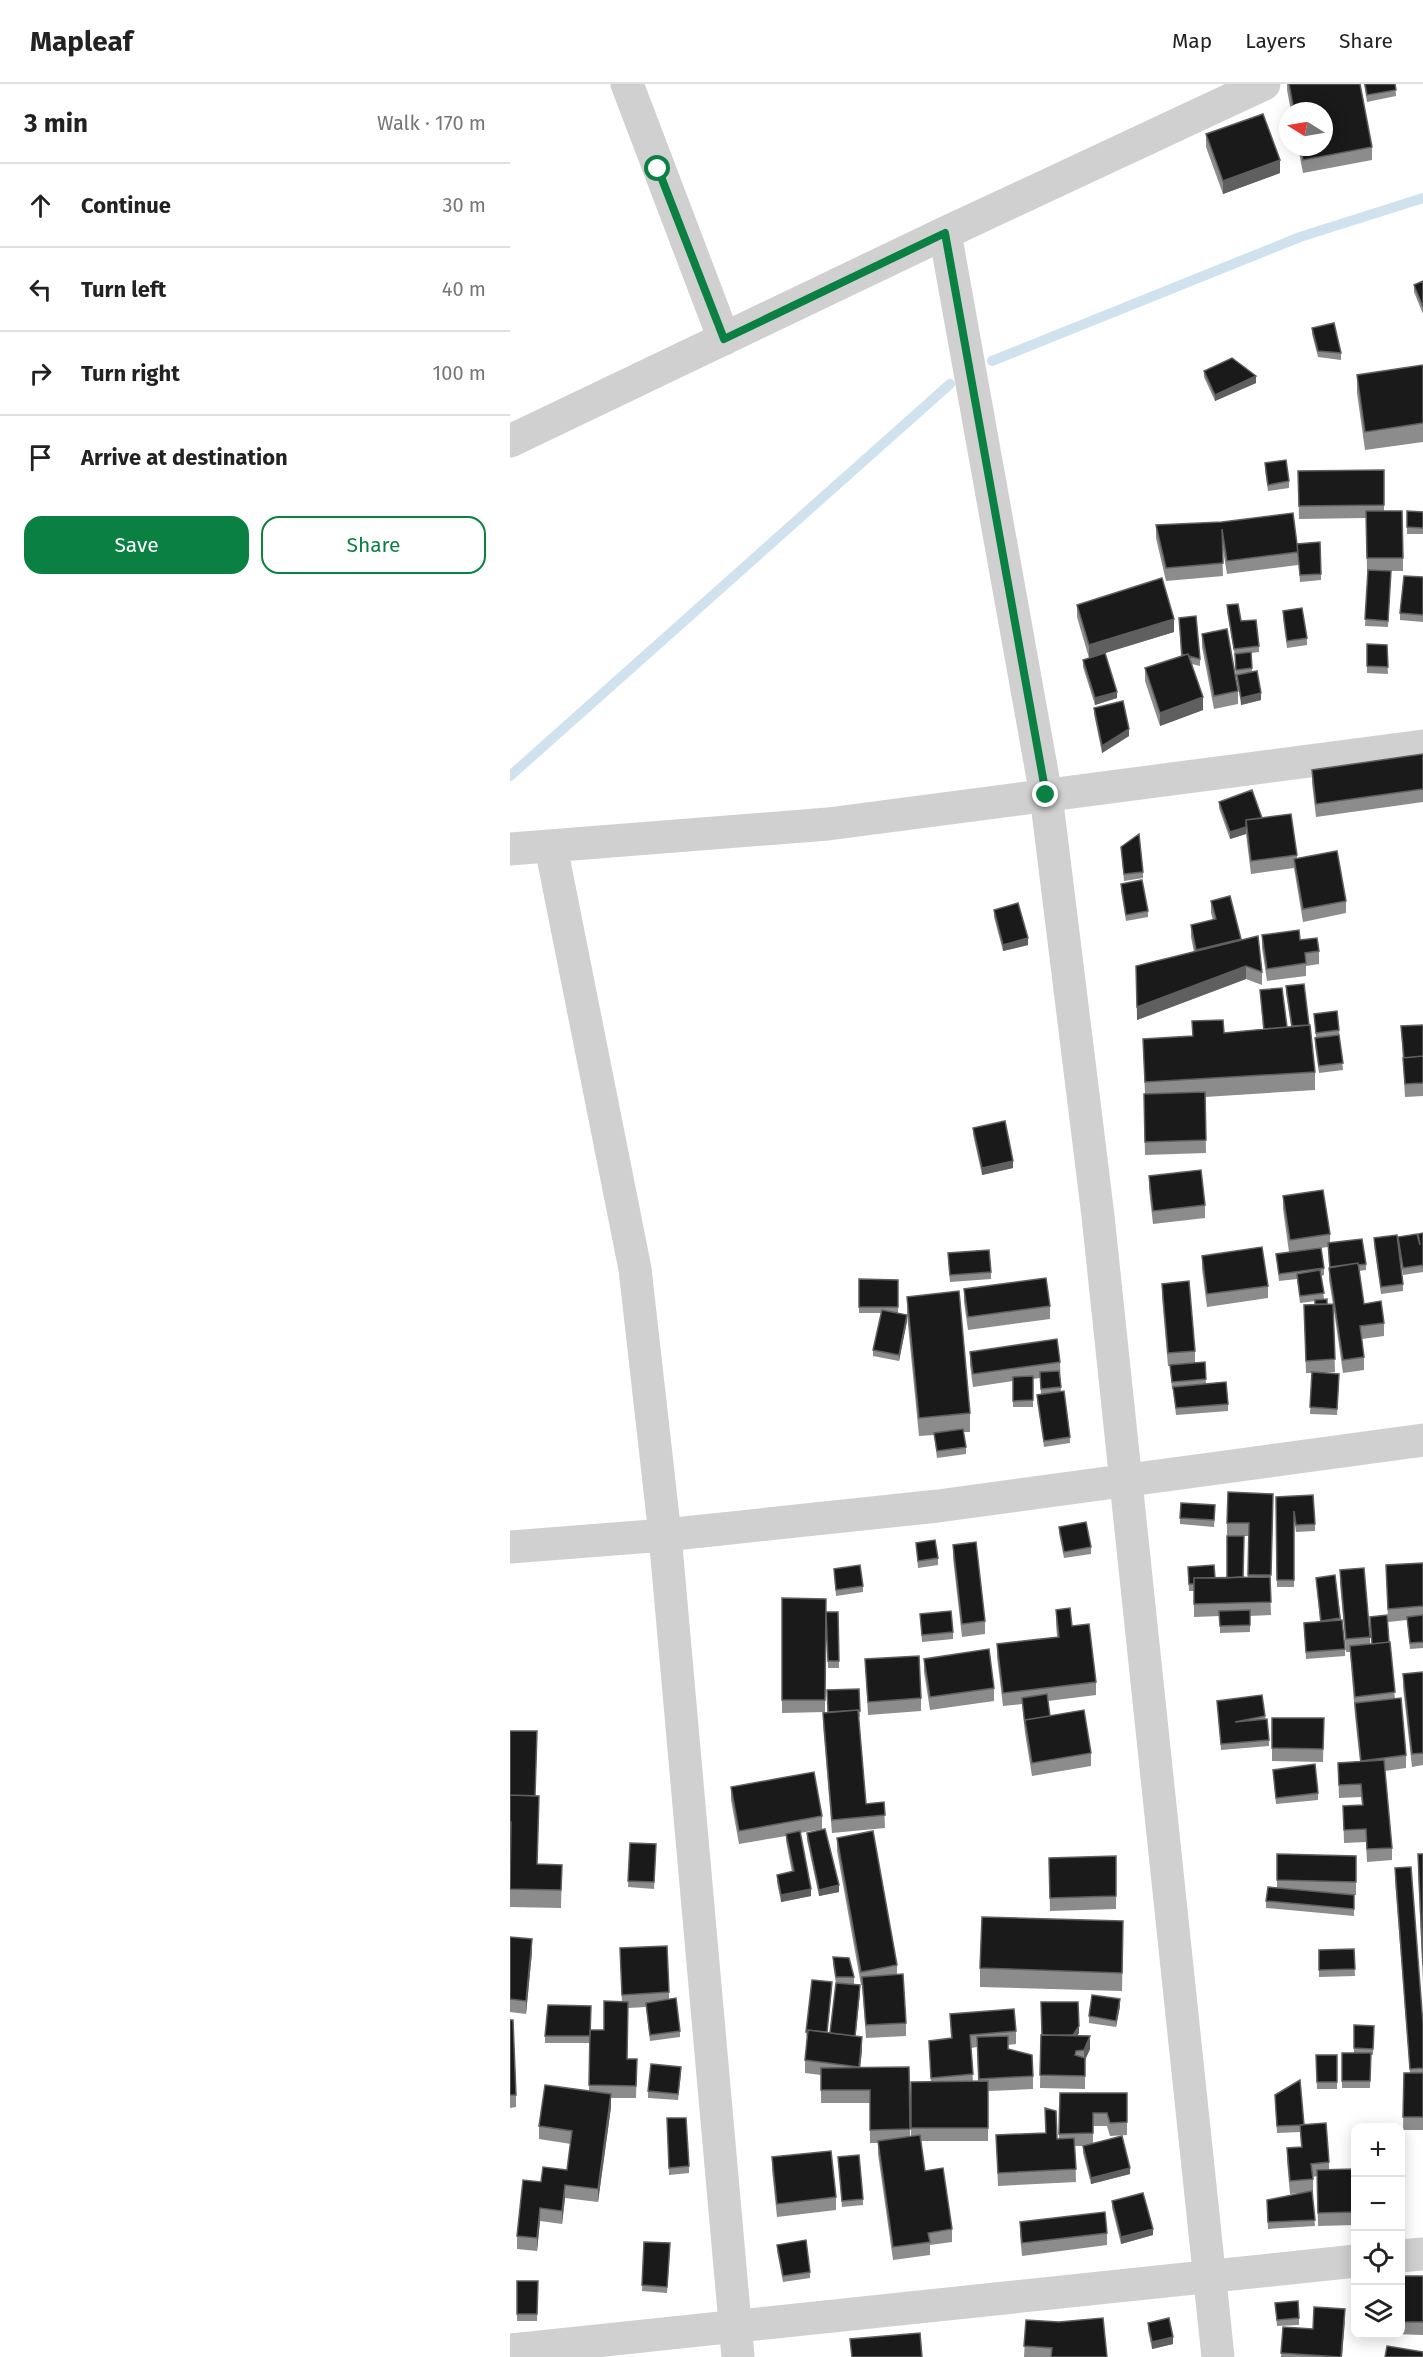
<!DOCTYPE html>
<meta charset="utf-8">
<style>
:root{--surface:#fff;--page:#f2f2f2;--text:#222;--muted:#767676;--line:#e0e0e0;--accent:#0b8043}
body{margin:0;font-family:"Fira Sans",sans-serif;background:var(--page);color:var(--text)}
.controls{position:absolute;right:18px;bottom:18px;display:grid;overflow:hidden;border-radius:12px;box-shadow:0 3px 15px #0003}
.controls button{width:54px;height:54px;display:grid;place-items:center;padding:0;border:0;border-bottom:2px solid var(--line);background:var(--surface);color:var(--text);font:30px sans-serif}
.compass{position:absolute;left:769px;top:18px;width:54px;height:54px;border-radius:50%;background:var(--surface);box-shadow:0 3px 15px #0003;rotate:281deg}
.stop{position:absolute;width:18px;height:18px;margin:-14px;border:4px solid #0b8043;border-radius:50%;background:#fff}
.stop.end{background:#0b8043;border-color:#fff;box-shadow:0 2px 6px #0008}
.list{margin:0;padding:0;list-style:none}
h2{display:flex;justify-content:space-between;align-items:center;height:78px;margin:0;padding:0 24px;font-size:26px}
h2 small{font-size:20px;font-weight:400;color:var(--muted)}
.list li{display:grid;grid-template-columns:39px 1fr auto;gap:18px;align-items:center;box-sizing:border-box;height:84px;padding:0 24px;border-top:2px solid var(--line)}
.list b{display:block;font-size:22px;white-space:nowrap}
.list em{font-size:20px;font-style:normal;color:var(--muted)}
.actions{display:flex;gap:12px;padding:18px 24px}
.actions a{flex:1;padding:14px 0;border:2px solid var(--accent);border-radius:18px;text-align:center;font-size:21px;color:var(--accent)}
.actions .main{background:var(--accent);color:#fff}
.icon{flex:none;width:33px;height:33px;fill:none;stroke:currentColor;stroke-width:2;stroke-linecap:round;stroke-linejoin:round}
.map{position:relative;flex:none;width:913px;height:2273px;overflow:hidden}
header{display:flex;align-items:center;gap:36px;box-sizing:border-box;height:84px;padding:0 30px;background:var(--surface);border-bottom:2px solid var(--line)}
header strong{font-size:28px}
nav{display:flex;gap:33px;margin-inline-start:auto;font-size:21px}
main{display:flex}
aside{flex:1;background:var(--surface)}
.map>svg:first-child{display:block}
</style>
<header>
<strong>Mapleaf</strong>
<nav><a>Map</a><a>Layers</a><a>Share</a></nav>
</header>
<main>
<aside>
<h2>3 min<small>Walk · 170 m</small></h2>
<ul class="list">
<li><svg class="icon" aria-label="ahead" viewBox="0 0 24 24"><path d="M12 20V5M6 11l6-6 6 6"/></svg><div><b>Continue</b></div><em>30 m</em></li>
<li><svg class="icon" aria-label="left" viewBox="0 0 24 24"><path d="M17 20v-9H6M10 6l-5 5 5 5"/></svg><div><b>Turn left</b></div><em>40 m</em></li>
<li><svg class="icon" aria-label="right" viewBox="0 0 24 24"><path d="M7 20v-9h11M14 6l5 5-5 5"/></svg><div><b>Turn right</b></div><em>100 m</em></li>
<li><svg class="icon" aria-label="arrive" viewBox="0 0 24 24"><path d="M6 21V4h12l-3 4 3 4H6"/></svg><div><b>Arrive at destination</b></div></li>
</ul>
<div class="actions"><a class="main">Save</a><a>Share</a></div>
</aside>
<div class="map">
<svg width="913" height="2273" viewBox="0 0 913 2273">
<rect width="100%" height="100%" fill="#fff"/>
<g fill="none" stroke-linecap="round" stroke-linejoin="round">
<!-- stream -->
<path stroke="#cfe2ee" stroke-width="10" d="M482,277l308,-124 123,-39
M0,692l440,-392"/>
<!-- minor -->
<path stroke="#d0d0d0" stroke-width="33" d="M117,0l97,255
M435,149l101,562 52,421 120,1141
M0,357l435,-208 319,-149
M41,763l84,422 30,266 73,822
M0,765l318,-25 595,-78
M0,1463l155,-12 273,-29 485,-66
M890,2172l23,-2
M0,2266l846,-89"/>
</g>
<!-- wall -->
<path fill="#8c8c8c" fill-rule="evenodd" d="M777,0h73l12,63v13l-69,13 -5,-26h26v-36h-33l-4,-21z
M854,0h31l1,12 -29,6z
M696,50l74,39 -57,21 -17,-47z
M913,197v33l-9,-22v-7z
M802,244l29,25v7l-23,-3 -6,-23z
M913,281v77l-58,8 -8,-57v-18z
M694,287l52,12 -41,18 -11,-24z
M755,379l24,18v7l-21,3 -3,-21z
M874,386v41l19,47v13h-12l-3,56 -23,-1 3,-55h-1l-1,-53 -67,1 -1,-48z
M897,427l16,1v22h-16z
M712,438l75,27 24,25v6l-21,2 -2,-27v10l-71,9 -5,-30 1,32 -57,5 -10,-43v-13z
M913,493v45l-23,-2v-7z
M567,521l97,27 -69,21 12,45 -22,7 -12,-38v-7l6,-2 -12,-41z
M717,521l32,41v6l-8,1 1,19 9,28 -20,5 -4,-28h-1l-1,-21 -8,-44z
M773,527l24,27v7l-20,3 -4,-30z
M669,534l21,41v7l-8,-2 11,46 -43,16 -15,-45v-13l36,-12z
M692,550l36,57v13l-24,5 -12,-62z
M857,560l20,1 1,29 -21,-1z
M584,624l35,28 -27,17 -8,-39z
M913,670v48l-107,15 -4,-34v-13z
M709,718l43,16 35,37v4l49,42v12l-43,9 -9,-54 -43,6 -5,-40 -16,5 -11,-31z
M611,763l22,25v6l-19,3z
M611,800l27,27v6l-22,4 -5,-30z
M701,817l51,71v13l-16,-6 -109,41 -1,-54 58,-14 -3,-15v-12l22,-5 -2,-7z
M484,826l34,35 -25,6 -9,-34z
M752,851l38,5 19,11v13l-13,2v10l-39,5 -5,-33z
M776,902l29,86v18l-110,7 1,56 -61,2 -1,-48v-13h1l-2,-55 49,-3v-15l32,12 39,-4 -3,-39 27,37 4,-1 -5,-33z
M804,930l25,16 4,40 -24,3 -4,-28v-7h1z
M913,941v71l-18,1 -4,-71z
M463,1044l40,40 -31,7 -9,-41z
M639,1092l56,29v13l-52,6 -4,-35z
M773,1112l47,38v9l36,21v6l-7,1 5,33 20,19v13l-22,3 2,18v13l-21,3 -10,-69 2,68 -15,1 19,7 -2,35 -27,-1 2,-41h-6l-2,-68 11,-1v-3l-15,2 -3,-24 -18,2 -3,-27 13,-2 -6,-43zM818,1163l1,20v13l4,24h-6l-3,-5 -3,-23 3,-1v-7l-3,-20z
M913,1149v42v-3l-20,3 -5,-31v-7l20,2v-5z
M864,1154l29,46v7l-22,3 -7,-49z
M692,1172l66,30v12l-61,9 -5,-38z
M438,1176l43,12v7l-41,3z
M349,1195l39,1v33l9,8 -8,40 -26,-5v-6l8,-37h-22z
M652,1200l33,67v12l10,-1 1,22 22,20v7l-52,4 -3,-26h-1l-2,-23h-2l-6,-69z
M454,1205l86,17v13l-82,11 -4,-28z
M397,1213l63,116v19h-7l3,15v7l-29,4 -3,-23 -15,1 -12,-121z
M460,1268l90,10 1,29 9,46v6l-26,4 -7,-46v-6l4,-1 -1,-16 -7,1v28h-20v-26l-40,6 -3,-22z
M763,1410l-3,94 1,27 -21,1v16l-30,1v-17l-26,1v-26h-5l-1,-24 27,11 33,-1 1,-41h-22v-13z
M766,1413l39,27v7l-19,1 -2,-15v70h-17z
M705,1428l-1,15 -34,-3v-6z
M549,1443l32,20v7l-27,4 -5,-25z
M406,1459l22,15v7l-20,3z
M443,1461l32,76v13l-23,3 -9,-79z
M913,1479v85l-13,1 -3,-29 -19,2 -2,-57z
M324,1485l29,17v6l-27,4z
M830,1486l30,67v7h2l-2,-27 19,25 6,57 11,56v13l-21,3 7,77v12l-25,2 -1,-20 -22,1 -1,-37 19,-1 -1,-8 -22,1 -1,-35 22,-1 -5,-46 -5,-64h-4l-6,-69z
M825,1491l10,74v7l-39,3 -2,-36 16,-1 -4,-44z
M272,1514l44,1 -1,113h3l31,-23 1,28h-1l7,87 18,-2 1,26 -53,5 -9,-108v-12l2,-1 -43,1z
M546,1526l16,16 24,56v13l-48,6 2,15 41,37v13l-59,10 -7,-43 -3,-29 -19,2 -6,-49v-13l60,-7 -1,-14z
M316,1528h12l1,56h-11z
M410,1530l33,18v7l-31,3z
M355,1575l56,39v13l-53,4z
M414,1575l70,29v13l-64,9 -6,-38z
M913,1588v93l-11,2 -9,-80v-13z
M707,1617l48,15 4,24v6l-48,4z
M762,1634h52l-1,44 -51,-1z
M0,1647l26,65 1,68 25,1 -1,43 -51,-1z
M763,1686l45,23v7l-42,4z
M221,1703l91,29v13l-22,4 11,63 -30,6 -4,-20v-7l15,-3 -6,-31v-5l-47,8 -8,-44z
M297,1749l32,59 -20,4 -12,-56z
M327,1754l60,127v9l9,49v13l-40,2 -4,-53h-1l-24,-134z
M120,1759l26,8 -2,38 -26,-2z
M767,1770l79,2v39h-2v21l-88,-8v-7l11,-13z
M908,1770h5v129l-5,-110z
M606,1772v53l-66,2 -1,-53z
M885,1784l28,157v105h-20l1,-57h6l-15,-192z
M0,1853l22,15 -6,62 -16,-2z
M613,1856l-1,51 -142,-4v-19z
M110,1864l49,44v7l11,32v6l-30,4 -4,-34 -18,1 -1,51h10l-1,39h-25v9l-13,95 -33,-4 -3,26 -22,-3 -3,30 -20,-2v-13l24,-54 26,-12 4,-26 -32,-5v-13l50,-35 1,-48h-45v-7l46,-6h13l18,-28z
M844,1865l1,27 -36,1v-27z
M323,1873l21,20v7h-13l19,8 -5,44 7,14 -2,17h49l1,69h1v-54h20l-2,-41 22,-2 -1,-25 66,17v13l-8,1v4l25,27v13l-45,2v50h-67l4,30 27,58v13l-22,3v10l-37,5 -15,-106v-11h-8v-40h-49v-28l-16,-2v-13l2,-22 -1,-6 26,-44 -5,44 3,1 6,-49 -3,-20zM467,1963l1,35h-5l-2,-34z
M610,1922l-4,21 -27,-4v-7z
M0,1936l6,75v12l-6,1z
M864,1942l-1,29h-2l-1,33h-28v-35h12v-5z
M569,1949l-2,3 13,13 -5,11v29l-45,-1 1,-53z
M806,1971h21v34h-20z
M171,1990l-3,26 -30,-2v-7z
M550,2009h67v42l-17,1 -3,-10h-14v18l37,30 -39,10 -8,-31v-7h-8l1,36 -78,4 -2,-51 63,4z
M765,2017l29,24 25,37v7h25l1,56 -37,1 -1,-50 -4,1v15h-1l3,34 -47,3 -1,-29 33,-7 -10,1 -3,-33v-13l14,-1 -1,-15 -23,1z
M157,2034l22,48v7l-20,2z
M262,2073l64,40v13l-59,7 -5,-47z
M328,2073l25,42v6l-21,2z
M602,2117l41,34 -32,9 -9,-36z
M510,2138l87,11v12l-85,11 -2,-21z
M134,2158l26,8 -3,43 -25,-2z
M267,2161l33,27v6l-27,4 -6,-31z
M891,2192h22v59l-30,-1h8z
M7,2197h21l-1,40h-20z
M765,2219l24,15v7l-22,1z
M516,2236l81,37h-83z
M835,2237l-3,36h-61l2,-30 30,2z
M638,2239l25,21 -21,5 -4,-19z"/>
<!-- shaded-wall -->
<path fill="#5f5f5f" d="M770,76v13l-57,21v-13z
M746,292v7l-41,18v-6z
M664,535v13l-85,26v-13z
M607,608v6l-22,7v-7z
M751,609v7l-20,5v-7z
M693,613v13l-43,16v-13z
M619,645v7l-27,17v-7z
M736,743v7l-16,5v-7z
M518,854v7l-25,6v-6z
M731,855v13l-45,11v-13z
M736,882v13l-109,41v-13z
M503,1077v7l-31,7v-7z
M397,1231v6l-8,40v-6z
M329,1801v7l-20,4v-6z
M301,1805v7l-30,6v-7z
M22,1855v13l-6,62v-13z
M350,1901v7l-5,50v-6z
M610,1915v7l-4,21v-6z
M569,1942v7l-6,9v-7z
M580,1952v13l-5,11v29v-29l-1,2v-12z
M352,1953v13l-3,30v-13z
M101,2010v13l-13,95v-13z
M620,2084v6l-39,10v-6z
M55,2101v13l-3,26v-13z
M30,2124v13l-3,30v-13z
M643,2145v6l-32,9v-7z
M835,2225l-3,48h-1z
M663,2253v7l-21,5v-7z"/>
<!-- building -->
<path fill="#1a1a1a" stroke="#5f5f5f" stroke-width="1.5" d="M779,0h71l12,63 -69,13 -3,-13h24v-36h-30z
M855,0h30l1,6 -29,5z
M753,30l17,46 -57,21 -17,-47z
M913,197v26l-9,-22z
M824,239l7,30 -23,-2 -6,-23z
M722,274l24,18 -41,19 -11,-24z
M913,281v58l-58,9 -8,-57z
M776,376l3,21 -21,4 -3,-22z
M874,386v35l-85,1 -1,-35z
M856,427h36l1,47h-36z
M897,427l16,1v16l-16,-1z
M783,429l5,39 -71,9 -5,-32 1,34 -57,5 -10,-43 66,-3z
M810,458l1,32 -21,1 -3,-31z
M858,486l23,1 -3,50 -23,-2z
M894,492l19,1v38l-23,-2z
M652,494l12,41 -85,26 -12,-40z
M728,520l3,17 15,-1 3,26 -25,3 -7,-44z
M792,524l5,30 -20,3 -4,-30z
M686,532l4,43 -11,-3 -1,-2 -4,1 -2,-1 -3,-36z
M717,545l11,62 -24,5 -12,-62z
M857,560l20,1 1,22 -21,-1z
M741,568l1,16 -16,2 -1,-16z
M595,569l12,39 -22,6 -12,-38z
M678,570l15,43 -43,16 -15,-45z
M747,587l4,22 -20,5 -4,-23z
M613,617l6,28 -27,17 -8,-38z
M913,670v35l-107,15 -4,-34z
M742,706l10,28 -16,2v7l-16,5 -11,-30z
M781,730l6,41 -46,6 -5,-41z
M629,750l4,38 -19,2 -3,-27z
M827,767l9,50 -43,8 -9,-50z
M632,796l6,31 -22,4 -5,-31z
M720,812l11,43 -45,11 -5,-25 25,-6 -5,-18z
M508,819l10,35 -25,7 -9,-35z
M789,846l1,10 17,-2 2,13 -14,2 1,10 -39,6 -5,-34z
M748,852l4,36 -16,-6 -109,41 -1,-41z
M794,900l5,41 -17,1 -6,-40z
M772,904l5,39 -23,2 -4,-39z
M827,927l2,19 -23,3 -2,-19z
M713,936l1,13 86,-8 5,47 -170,10 -2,-43 50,-3 -1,-15z
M913,941v31l-19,2 -3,-32z
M829,951l4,28 -24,3 -4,-28z
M913,972v27l-18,1 -2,-26z
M695,1008l1,48 -61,2 -1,-48z
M495,1037l8,40 -31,7 -9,-40z
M691,1086l4,35 -52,6 -4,-35z
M813,1106l7,44 -40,6 -7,-44z
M913,1149v35v-3l-20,3 -5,-31 19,-3 3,11 -2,-11z
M887,1151l6,49 -22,3 -7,-49z
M852,1155l4,25 -8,1v-2l-28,4 -2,-24z
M752,1163l6,39 -61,8 -5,-38z
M811,1164l3,20 -45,6 -3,-20z
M479,1166l2,22 -41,3 -2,-22z
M848,1179l6,41 17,-3 3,22 -24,3 4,31 -21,3 -14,-92z
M810,1186l4,23 -24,3 -3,-22z
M536,1194l4,28 -82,11 -4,-28z
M349,1195l39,1v27h-39z
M679,1197l6,70 -27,2 -6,-69z
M449,1207l11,122 -51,5 -12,-121z
M817,1215v5h-12v-4z
M823,1220l2,55 -29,2 -2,-56z
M372,1226l25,5 -8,40 -26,-5z
M547,1255l3,23 -87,12 -3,-22z
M695,1278l1,17 -34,3 -2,-17z
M549,1287l2,16 -20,2 -1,-17z
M802,1288l27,2 -2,35 -27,-2z
M523,1292v24l-20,1v-24z
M716,1298l2,22 -52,4 -3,-21z
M554,1307l6,46 -26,4 -7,-46z
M453,1345l3,18 -29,4 -3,-18z
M718,1408l45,2 -2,81h-23l1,-52h-22z
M803,1411l2,29 -19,1 -2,-14v69h-17l-1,-83z
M671,1419l34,2 -1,15 -34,-2z
M576,1438l5,25 -27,5 -5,-25z
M717,1452h17l-1,41 -16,1z
M425,1456l3,18 -20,3 -2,-18z
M466,1458l9,79 -23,3 -9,-79z
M913,1479v43l-35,3 -2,-44z
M350,1481l3,21 -27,4 -2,-21z
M704,1481l1,13h-21v6h-5l-1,-17z
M854,1484l6,69 -24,2 -6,-69z
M825,1491l5,43 -19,3 -5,-43z
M760,1493l1,25 -77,2v-26z
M272,1514l44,1 -1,101h-43z
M560,1524l2,18 17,-2 7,58 -93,11 -6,-49 62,-7 -3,-27z
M740,1526v15l-30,1 -1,-15z
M441,1527l2,21 -31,3 -2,-21z
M316,1528h12l1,49h-11z
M877,1531l2,27 -17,2 -2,-27z
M913,1531v27l-13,1 -3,-26z
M832,1536l3,29 -39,3 -2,-29z
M880,1558l5,50 -40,5 -5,-51z
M479,1565l5,39 -64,9 -6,-38z
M409,1572l2,42 -53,4 -3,-43z
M913,1588v81l-11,1 -9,-80z
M349,1605l1,22h-2v-1l-30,2 -1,-22z
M537,1610l3,22 -25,4v4l-3,-26z
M752,1611l3,21 -30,6 32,-3 2,21 -48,4 -4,-43z
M891,1614l5,57 -45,6 -6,-58z
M348,1626l8,94 18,-2 1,13 -53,5 -9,-107z
M574,1626l7,43 -59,10 -7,-43z
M762,1634h52l-1,31 -51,-1z
M0,1647h27l-2,65 -25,-1z
M874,1676l8,88 -25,1 -1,-20 -22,1 -1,-24 20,-1 -2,-21 -22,1 -1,-22z
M805,1680l3,29 -42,5 -3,-28z
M304,1688l8,44 -83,15 -8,-44z
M0,1711l29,1 -2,68 25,1 -1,25 -51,-1 1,-67h-1z
M315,1745l14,56 -20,5 -12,-57z
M290,1747l11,58 -30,6 -4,-20 17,-4 -8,-37z
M363,1747l24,134 -36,7 -24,-134z
M120,1759l26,1 -2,38 -26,-1z
M767,1770l79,2v26l-79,-2z
M908,1770h5v111z
M606,1772v40l-66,2 -1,-40z
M901,1783l12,158v43l-13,1 -15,-201z
M758,1803l86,8v14l-88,-8z
M472,1833l141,4 -1,52 -142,-5z
M0,1853l22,2 -6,62 -16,-2z
M157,1862l2,46 -47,3 -2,-47z
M844,1865l1,20 -36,1v-20z
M323,1873l16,1 5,19h-18z
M393,1890l3,49 -40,2 -4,-48z
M302,1896l20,2 -5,50 -19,-2v2h-2z
M326,1899l24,2 -5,51 -25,-3z
M582,1911l28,4 -4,22 -27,-5z
M166,1914l4,33 -30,4 -4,-32z
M94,1917l24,1 -1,57h10l-1,27 -47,-1 1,-55h14z
M531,1918h37l1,24 -6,9h-31z
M38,1921l43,1 -1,30h-45z
M504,1925l2,22 -46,4 3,39 -42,4 -2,-37 23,-3 -2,-24z
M0,1936h3l3,75h-6z
M844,1941l20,1 -1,23 -19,-1z
M298,1946l54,7 -3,30 -54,-7z
M531,1951l49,1 -6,14 -8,1 -1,4 10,3v18l-45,-1z
M498,1952v13l24,6 1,21 -54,3 -2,-42z
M832,1969h29l-1,28h-28z
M806,1971h21v27h-20z
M141,1980l30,3 -3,27 -30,-3z
M399,1983l1,62 -40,1v-40h-49v-22z
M894,1989h19v44h-20z
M790,1996l4,45 -27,1 -2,-31z
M478,1997v47h-77v-46z
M35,2001l66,9 -13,95 -33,-4 -3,26 -22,-3 -3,30 -20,-2 6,-56 18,2 2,-15 24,3 5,-39 -33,-5z
M550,2009h67v29l-17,1 -3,-10h-14v20l-34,1z
M535,2024l11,3 1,28 17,-1 2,31 -78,4 -2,-38 50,-2z
M157,2034h19l3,48 -20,2z
M816,2039l3,39 -18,2 2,15 -23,2 -3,-33 15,-1 -2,-22z
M410,2051l5,36 18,-3 9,61 -24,4 2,9 -37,5 -15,-106z
M612,2052l8,32 -39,10 -8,-32z
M321,2067l5,46 -59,7 -5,-47z
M349,2071l4,44 -21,2 -4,-44z
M844,2085l1,43 -37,1 -1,-43z
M802,2107l3,29 -47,2 -1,-22z
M633,2109l10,36 -32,8 -9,-36z
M595,2128l2,21 -85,10 -2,-21z
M296,2156l4,32 -27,4 -6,-31z
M134,2158l26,1 -3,44 -25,-2z
M891,2192h22v46h-22z
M7,2197h21l-1,33h-20z
M788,2217l1,17 -22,2 -2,-17z
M804,2223l31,2 -4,48 -60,-4 2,-26 30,2z
M593,2234l4,39h-56l1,-9 -28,-2 2,-26 33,2z
M659,2234l4,19 -21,5 -4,-19z
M410,2249l2,24h-70l-2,-18z
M877,2262l36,6v5h-38z"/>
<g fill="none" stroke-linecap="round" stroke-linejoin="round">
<!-- route -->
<path stroke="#0b8043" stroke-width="8" d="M148,85l66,170 221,-106 101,562"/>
</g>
</svg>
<div class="controls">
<button>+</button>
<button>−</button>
<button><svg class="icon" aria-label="locate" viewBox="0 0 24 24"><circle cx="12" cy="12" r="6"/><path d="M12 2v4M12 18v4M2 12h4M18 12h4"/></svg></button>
<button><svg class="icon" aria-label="layers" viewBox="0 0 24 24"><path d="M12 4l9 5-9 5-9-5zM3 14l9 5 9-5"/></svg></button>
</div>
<svg class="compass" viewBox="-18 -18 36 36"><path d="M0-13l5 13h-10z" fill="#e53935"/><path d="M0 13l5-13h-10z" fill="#767676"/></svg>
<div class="stop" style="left:148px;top:85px"></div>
<div class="stop end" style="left:536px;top:711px"></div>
</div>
</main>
